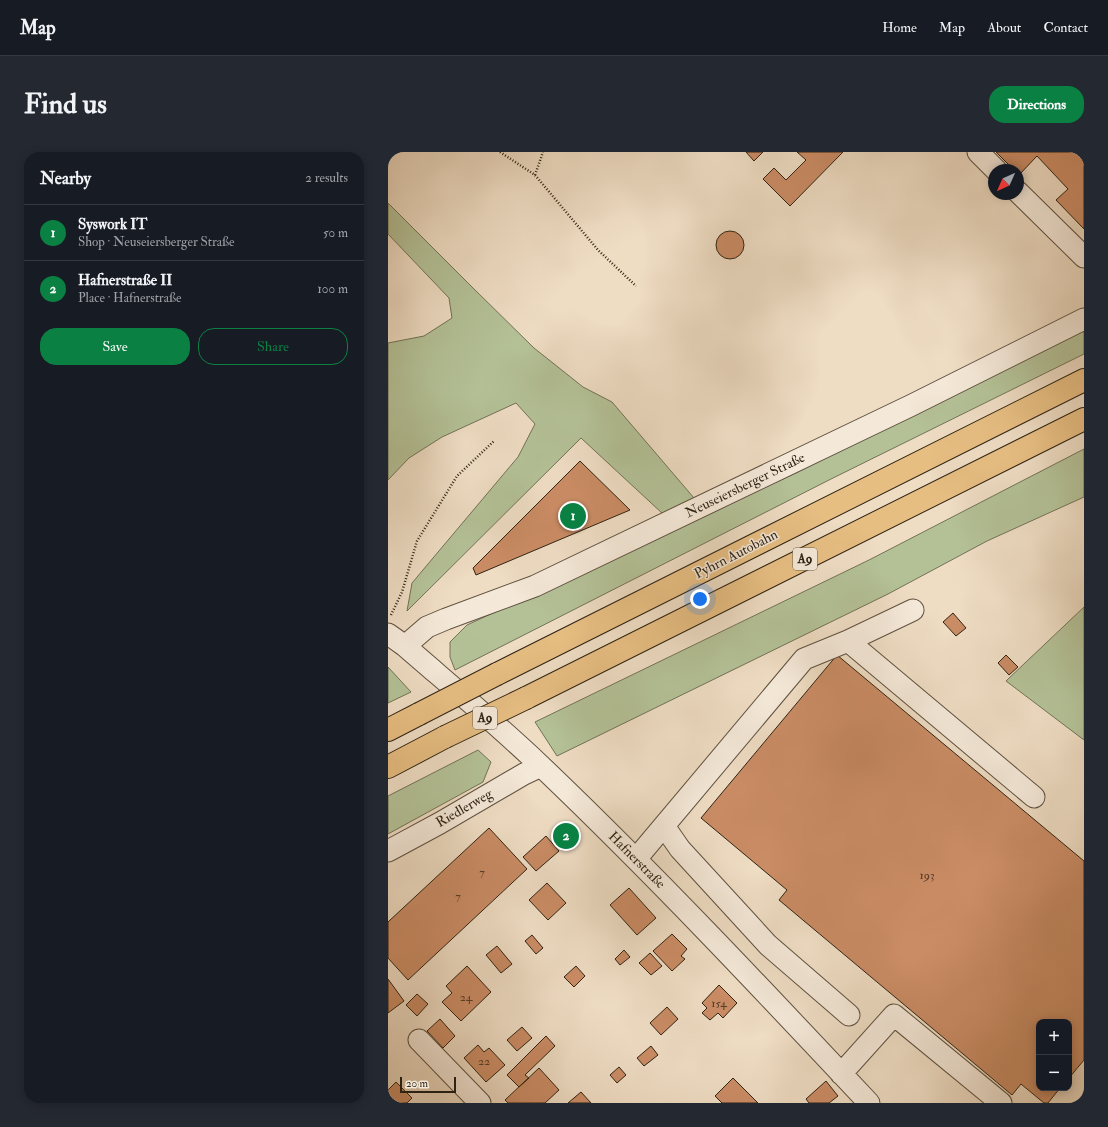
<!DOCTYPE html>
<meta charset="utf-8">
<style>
:root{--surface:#171b24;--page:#242831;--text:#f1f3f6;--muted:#9ea1a6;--line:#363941;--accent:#0b8043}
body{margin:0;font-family:"IM FELL Double Pica",serif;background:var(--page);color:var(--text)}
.controls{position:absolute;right:12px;bottom:12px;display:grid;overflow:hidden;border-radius:8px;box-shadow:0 2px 10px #0003}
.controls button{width:36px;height:36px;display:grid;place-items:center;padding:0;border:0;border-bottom:1px solid var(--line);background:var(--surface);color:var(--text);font:20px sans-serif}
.compass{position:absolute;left:600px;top:12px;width:36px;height:36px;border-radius:50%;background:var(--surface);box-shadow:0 2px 10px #0003;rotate:225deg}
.scale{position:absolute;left:12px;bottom:10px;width:56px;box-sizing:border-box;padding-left:4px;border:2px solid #2f2314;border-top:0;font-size:11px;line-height:14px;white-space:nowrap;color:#2f2314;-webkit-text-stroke:3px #f4e8d8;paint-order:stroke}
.you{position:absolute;left:312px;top:447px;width:14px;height:14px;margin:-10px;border:3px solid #fff;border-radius:50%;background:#1a73e8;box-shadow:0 0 0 6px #1a73e833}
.badge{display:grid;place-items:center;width:26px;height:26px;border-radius:50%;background:var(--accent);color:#fff;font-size:13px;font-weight:700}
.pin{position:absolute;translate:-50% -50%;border:2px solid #fff;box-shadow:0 1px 4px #0006}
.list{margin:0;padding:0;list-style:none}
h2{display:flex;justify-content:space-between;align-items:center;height:52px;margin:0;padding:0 16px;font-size:17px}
h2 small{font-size:13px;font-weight:400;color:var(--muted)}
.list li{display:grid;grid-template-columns:26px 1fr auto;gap:12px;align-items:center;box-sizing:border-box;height:56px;padding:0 16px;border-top:1px solid var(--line)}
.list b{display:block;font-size:15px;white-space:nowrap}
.list p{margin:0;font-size:13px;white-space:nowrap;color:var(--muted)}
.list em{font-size:13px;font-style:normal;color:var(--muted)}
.actions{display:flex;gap:8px;padding:12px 16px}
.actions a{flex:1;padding:9px 0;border:1px solid var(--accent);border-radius:16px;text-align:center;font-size:14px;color:var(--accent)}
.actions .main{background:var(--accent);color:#fff}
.map{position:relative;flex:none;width:696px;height:951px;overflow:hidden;border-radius:16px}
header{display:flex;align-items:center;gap:24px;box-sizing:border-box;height:56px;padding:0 20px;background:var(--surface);border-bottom:1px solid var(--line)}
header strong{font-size:19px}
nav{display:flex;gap:22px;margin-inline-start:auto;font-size:14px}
.intro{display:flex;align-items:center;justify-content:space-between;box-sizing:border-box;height:96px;padding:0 24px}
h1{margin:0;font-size:28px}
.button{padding:10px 18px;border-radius:16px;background:var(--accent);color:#fff;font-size:14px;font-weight:700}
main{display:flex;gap:24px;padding:0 24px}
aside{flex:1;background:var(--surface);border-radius:16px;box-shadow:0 2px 10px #0003}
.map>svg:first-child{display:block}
</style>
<header>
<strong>Map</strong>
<nav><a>Home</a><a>Map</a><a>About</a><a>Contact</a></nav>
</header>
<div class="intro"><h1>Find us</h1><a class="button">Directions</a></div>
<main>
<aside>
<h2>Nearby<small>2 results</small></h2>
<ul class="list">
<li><span class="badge">1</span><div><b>Syswork IT</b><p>Shop · Neuseiersberger Straße</p></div><em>50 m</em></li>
<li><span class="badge">2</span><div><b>Hafnerstraße II</b><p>Place · Hafnerstraße</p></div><em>100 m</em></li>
</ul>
<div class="actions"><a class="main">Save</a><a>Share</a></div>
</aside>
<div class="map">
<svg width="696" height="951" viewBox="0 0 696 951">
<rect width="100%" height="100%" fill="#eedcc3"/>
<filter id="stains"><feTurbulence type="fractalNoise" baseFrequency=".005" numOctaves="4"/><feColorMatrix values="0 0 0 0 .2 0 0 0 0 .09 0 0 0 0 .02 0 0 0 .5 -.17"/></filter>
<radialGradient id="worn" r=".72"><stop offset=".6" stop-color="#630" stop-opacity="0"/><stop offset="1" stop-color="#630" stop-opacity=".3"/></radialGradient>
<!-- green -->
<path fill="#b4c197" stroke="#727256" d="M0,51l84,84 62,61 49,39 29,15 82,96 -31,16 -82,-76 -174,173 5,-28 106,-126 17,-33 -19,-21 -74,34 -33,21 -21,22v-137l36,-7 28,-18 -3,-20 -61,-64z
M696,177v25l-253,125 -376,191 -5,-13v-15l17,-17 329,-152z
M696,297v48l-97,44 -99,53 -331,162 -22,-34 334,-162z
M696,455v133l-78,-59z
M0,515l23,25 -23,11z
M90,598l13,12 -8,20 -95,52v-38z"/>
<!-- building -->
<path fill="#ca8c65" stroke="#2f2314" d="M358,0h17l-9,9z
M409,0h46l-53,54 -27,-27 11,-11 12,12 20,-20z
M608,0h85l3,3v74l-28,-29 12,-11 -31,-33 -18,19 -1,-5h-4z
M328 93a14 14 0 1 1 28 0a14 14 0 1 1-28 0Z
M192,309l50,49 -154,65 -3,-7z
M565,461l13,15 -10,8 -13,-14z
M449,503l247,206v199l-15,18v-56h-30v66h21l-12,15h-4l-23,-19 -9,11 -233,-195 8,-10 -86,-72z
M618,503l12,12 -9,8 -11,-12z
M180,673l9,11 -12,10 -9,-10z
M101,676l38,41 -119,111 -20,-22v-36z
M158,684l13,15 -23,20 -13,-14z
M159,731l19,20 -18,17 -19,-20z
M241,736l27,30 -19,17 -27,-30z
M284,782l15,15 -6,7 4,3 -13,12 -19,-20z
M144,783l11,13 -7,6 -11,-13z
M109,794l15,18 -11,9 -15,-18z
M236,798l6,7 -10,8 -5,-6z
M262,801l12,13 -11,9 -12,-12z
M79,814l24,26 -30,29 -19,-19 10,-9 -6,-7z
M188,814l9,10 -11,11 -10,-10z
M0,827l16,22 -16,12z
M331,833l18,18 -14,15 -5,-5 -8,7 -8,-7 5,-5 -5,-5z
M29,842l11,10 -11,12 -11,-11z
M279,855l11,12 -17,16 -11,-12z
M52,867l15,17 -12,12 -16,-17z
M134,875l10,11 -15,13 -10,-11z
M158,884l9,10 -30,29 4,3 -10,9 -12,-12z
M90,893l6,7 5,-4 16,17 -19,17 -22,-24z
M263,894l7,9 -14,11 -7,-8z
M231,915l7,8 -9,8 -7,-8z
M151,916l20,22 -14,13h-37l-3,-3z
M345,926l25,25h-36l-7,-7z
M438,929l12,15 -9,7h-20l-3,-4z
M8,930l16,16 -5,5h-19v-13z
M193,940l10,11h-23z"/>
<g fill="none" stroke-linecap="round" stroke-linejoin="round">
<defs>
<path id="minor" d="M590,0l18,18
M630,40l66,65
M0,482l17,12c46,40 93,79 137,121 113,108 220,222 327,336
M460,489l186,156
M17,494l22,-19 19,-8 89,-33 377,-181 172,-86
M276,674l16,23 88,96 81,70
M0,699l52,-28 84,-49 17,-8
M248,707l168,-200 44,-18 65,-31
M31,888l61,63
M453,922l53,-59 107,88"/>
<path id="highway" d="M109,522l587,-294
M138,546l558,-279
M0,578l31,-16
M0,615l57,-30"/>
</defs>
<!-- minor casing -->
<use href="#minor" stroke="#5f5140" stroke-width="23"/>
<!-- highway casing -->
<use href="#highway" stroke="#2f2314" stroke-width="24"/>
<!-- path -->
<path stroke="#2f2314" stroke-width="2.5" stroke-dasharray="1 2" stroke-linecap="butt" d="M112,0l35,23 63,75 38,36
M147,23l8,-23
M3,463l11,-23 15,-51 40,-65 37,-35"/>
<!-- minor -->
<use href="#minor" stroke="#f4e8d8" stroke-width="21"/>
<!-- highway -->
<use href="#highway" stroke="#e7be82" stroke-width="22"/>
<defs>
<path id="highway-bridge" d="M31,562l78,-40
M57,585l81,-39"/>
</defs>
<!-- highway-bridge casing -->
<use href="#highway-bridge" stroke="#2f2314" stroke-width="24" stroke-linecap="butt"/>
<!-- highway-bridge -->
<use href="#highway-bridge" stroke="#e7be82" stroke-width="22"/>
</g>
<g text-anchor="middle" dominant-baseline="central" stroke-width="3" stroke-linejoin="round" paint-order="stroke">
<!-- number labels -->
<g font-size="12" fill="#563d28">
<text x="94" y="720">7</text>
<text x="539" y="723">193</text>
<text x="70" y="744">7</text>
<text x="78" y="845">24</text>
<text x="331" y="851">154</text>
<text x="96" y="909">22</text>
</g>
<!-- shield labels -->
<g fill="#f4e8d8" stroke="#6a5e4f" stroke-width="1">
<rect x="405" y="396" width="24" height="22" rx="3"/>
<rect x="85" y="555" width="24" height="22" rx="3"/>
</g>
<g font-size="13" font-weight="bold" fill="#2f2314">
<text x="417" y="407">A9</text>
<text x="97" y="566">A9</text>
</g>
<!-- street labels -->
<g font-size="14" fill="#2f2314" stroke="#f4e8d8">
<text transform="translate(357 333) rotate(-26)">Neuseiersberger Straße</text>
<text transform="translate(348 402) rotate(-27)">Pyhrn Autobahn</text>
<text transform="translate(76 656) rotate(-30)">Riedlerweg</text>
<text transform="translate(249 708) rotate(45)">Hafnerstraße</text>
</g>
</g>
<rect width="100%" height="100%" filter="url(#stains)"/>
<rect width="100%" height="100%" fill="url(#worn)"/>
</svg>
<div class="controls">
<button>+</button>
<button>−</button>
</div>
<svg class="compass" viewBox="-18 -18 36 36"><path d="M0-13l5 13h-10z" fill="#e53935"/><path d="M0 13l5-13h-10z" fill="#9ea1a6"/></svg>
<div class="scale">20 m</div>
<div class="you"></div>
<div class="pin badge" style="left:185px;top:364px">1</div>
<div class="pin badge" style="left:178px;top:684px">2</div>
</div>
</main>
